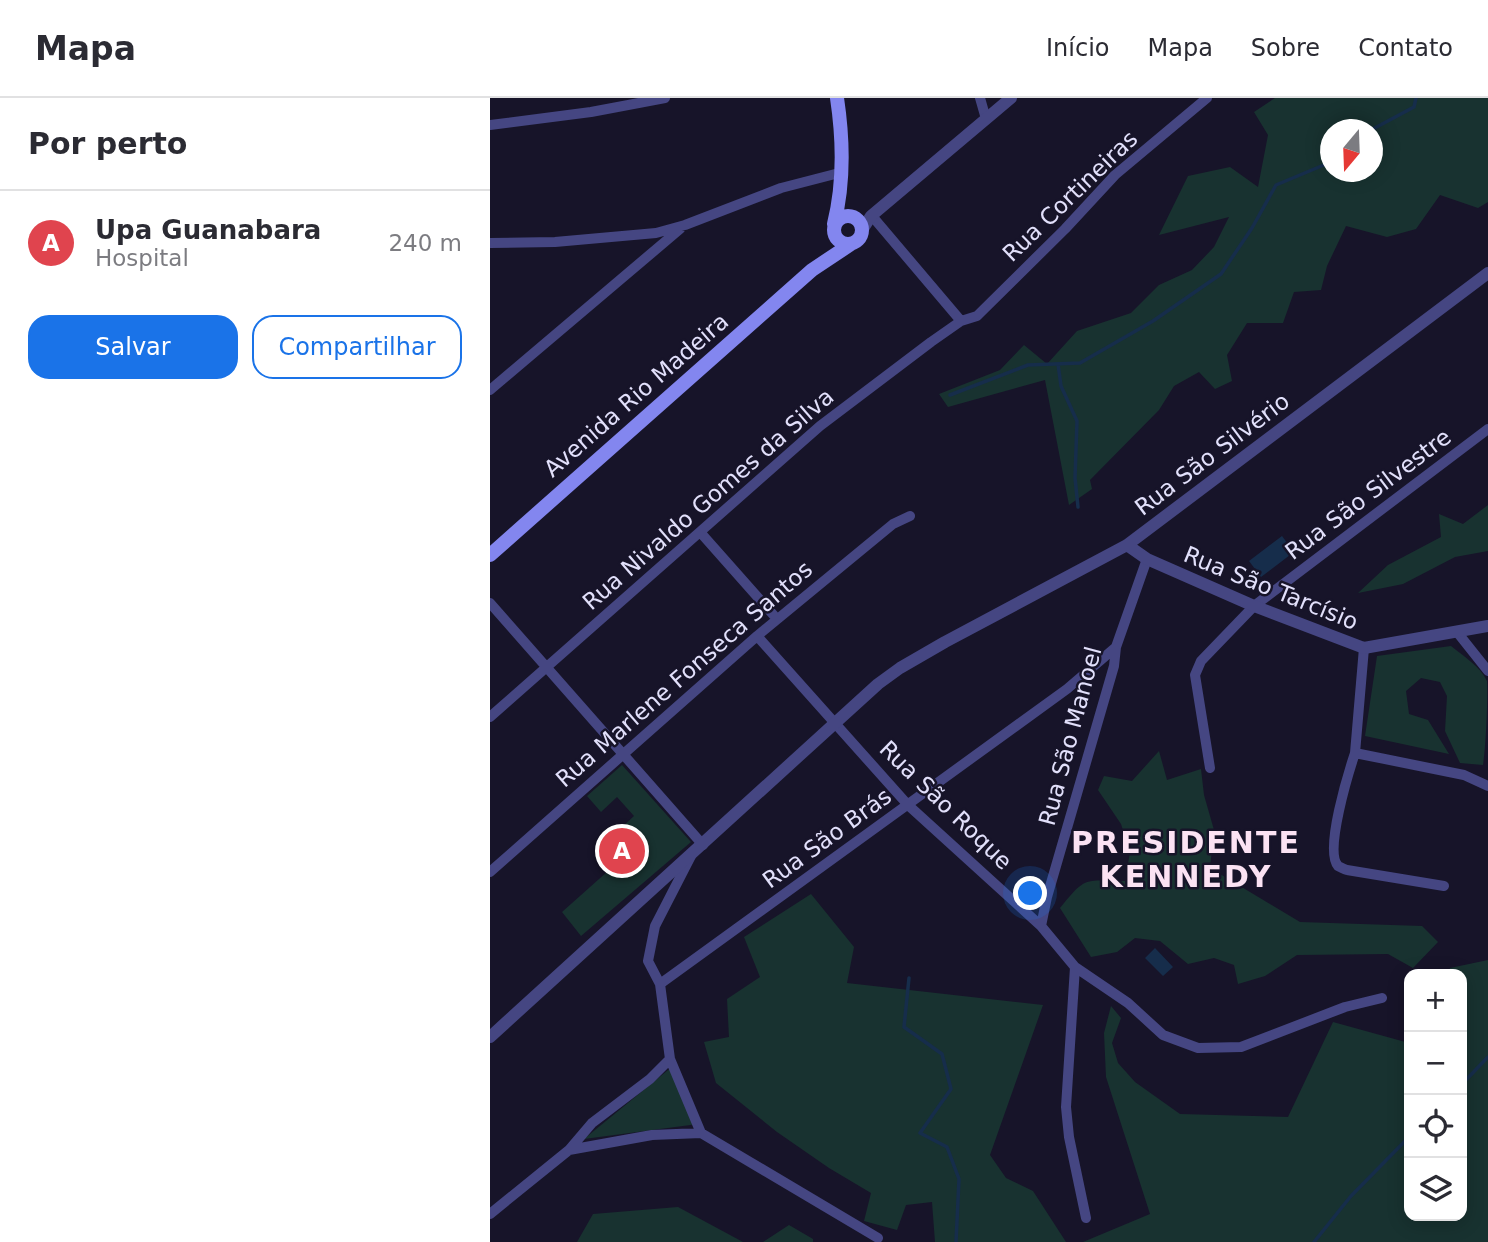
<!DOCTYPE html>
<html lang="pt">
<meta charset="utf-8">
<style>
:root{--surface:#fff;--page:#f7f7f7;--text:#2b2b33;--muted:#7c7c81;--line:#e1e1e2;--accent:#1a73e8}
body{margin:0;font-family:"DejaVu Sans",sans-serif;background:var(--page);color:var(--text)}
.controls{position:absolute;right:21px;bottom:21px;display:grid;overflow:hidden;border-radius:14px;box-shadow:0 4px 18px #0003}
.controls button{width:63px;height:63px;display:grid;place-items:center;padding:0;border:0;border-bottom:2px solid var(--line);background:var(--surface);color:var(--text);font:35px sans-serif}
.compass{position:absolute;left:830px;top:21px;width:63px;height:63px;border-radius:50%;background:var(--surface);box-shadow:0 4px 18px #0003;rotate:199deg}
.you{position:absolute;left:541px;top:796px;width:24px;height:24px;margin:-18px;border:5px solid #fff;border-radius:50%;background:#1a73e8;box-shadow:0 0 0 10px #1a73e833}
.badge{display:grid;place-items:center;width:46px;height:46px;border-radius:50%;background:var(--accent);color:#fff;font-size:23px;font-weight:700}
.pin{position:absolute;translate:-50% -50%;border:4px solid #fff;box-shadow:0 2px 7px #0006}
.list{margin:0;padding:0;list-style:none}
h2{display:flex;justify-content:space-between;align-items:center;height:91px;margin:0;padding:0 28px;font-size:30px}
h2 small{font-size:23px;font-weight:400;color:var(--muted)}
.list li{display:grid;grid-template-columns:46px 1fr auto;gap:21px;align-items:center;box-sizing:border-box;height:105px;padding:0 28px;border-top:2px solid var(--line)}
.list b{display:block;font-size:26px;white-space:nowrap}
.list p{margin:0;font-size:23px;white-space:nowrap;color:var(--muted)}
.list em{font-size:23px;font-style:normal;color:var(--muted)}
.actions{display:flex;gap:14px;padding:21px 28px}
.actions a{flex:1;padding:16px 0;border:2px solid var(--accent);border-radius:21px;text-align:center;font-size:24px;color:var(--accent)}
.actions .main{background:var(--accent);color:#fff}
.icon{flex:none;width:38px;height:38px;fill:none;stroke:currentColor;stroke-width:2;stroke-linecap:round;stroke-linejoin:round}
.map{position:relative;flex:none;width:998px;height:1144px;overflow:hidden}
header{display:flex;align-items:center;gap:42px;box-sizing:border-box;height:98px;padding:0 35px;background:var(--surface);border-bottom:2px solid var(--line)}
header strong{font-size:33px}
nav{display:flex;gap:38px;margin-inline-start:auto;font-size:24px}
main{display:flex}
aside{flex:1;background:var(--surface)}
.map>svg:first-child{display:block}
</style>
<header>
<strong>Mapa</strong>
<nav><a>Início</a><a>Mapa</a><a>Sobre</a><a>Contato</a></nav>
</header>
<main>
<aside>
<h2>Por perto<small></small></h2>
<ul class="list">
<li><span class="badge" style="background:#e0444e">A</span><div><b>Upa Guanabara</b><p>Hospital</p></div><em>240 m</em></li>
</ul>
<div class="actions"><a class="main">Salvar</a><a>Compartilhar</a></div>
</aside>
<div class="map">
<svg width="998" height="1144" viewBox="0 0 998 1144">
<rect width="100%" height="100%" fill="#171429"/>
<!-- green -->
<path fill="#183230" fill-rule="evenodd" d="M785,0h213v104l-10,6 -38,-13 -24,34 -29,8 -41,-11 -19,40 -6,24 -27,2 -11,31h-36l-20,32 5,26 -17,8 -16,-17 -25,14 -15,24 -69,70 2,9 -23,16 -24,-125 -97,27 -9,-13 61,-24 24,-25 23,19 30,-33 54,-18 28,-28 33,-15 22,-23 15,-30 -70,18 29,-59 42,-9 28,20 10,-52 -14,-23zM841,32h42v42h-42z
M998,407v46l-33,6 -52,27 -45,9 30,-28 53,-28 -2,-23 24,10z
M961,548c12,10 29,20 36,35 1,16 -1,66 -4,84l-23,-2 -15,-32 2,-35 -7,-14 -19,-4 -15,13 3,23 19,6 21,34 -84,-18 12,-80z
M669,653l8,29 34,-11 3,26 10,35 -4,38 90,54 122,4 16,16 -25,26 -25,-14 -91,1 -32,21 -27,8 -4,-19 -20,-7 -26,6 -28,-23 -25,-3 -18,14 -26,5 -31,-49c27,-33 24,-27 65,-27l5,-29 -9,-28 -23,-34 6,-14 28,5z
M132,667l69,77 -110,94 -19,-24 55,-49 -16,-18 3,-2 10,4 14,-12 -6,-8 12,-11 -17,-19 -16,15 -14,-16z
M321,796l43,53 -7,36 196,22 -53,150 16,23 27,13 33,51h-131l-3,-40 -26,3 -9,25 -33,-9 7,-28 -42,-25 -52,-36 -61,-49 -12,-41 25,-5 -2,-38 33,-22 -16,-40z
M998,862v282h-405l67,-28 -44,-137 -2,-44 7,-27 10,12 -9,25 6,20 17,19 45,32 108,3 45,-95 76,21v173h53v-242h-14l2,-6z
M183,968l25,58 -114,15z
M188,1109l65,35h-166l16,-28z
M299,1127l24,14v3h-50z"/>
<!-- water -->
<path fill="#162d4b" d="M792,438l12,16 -33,25 -12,-16z
M665,850l18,19 -10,9 -18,-18z"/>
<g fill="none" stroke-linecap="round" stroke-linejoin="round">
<!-- stream -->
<path stroke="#162d4b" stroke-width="3.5" d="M881,32l43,-23 2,-9
M568,266l3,22 16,35 -2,57 3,29
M460,297l78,-30 52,-2 73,-42 68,-47 31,-46 24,-43 55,-23
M419,880l-5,49 38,27 9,35 -31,44 27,14 12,32 -3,63
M972,986l26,-27
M824,1144l37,-46 58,-59"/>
<!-- minor -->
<path stroke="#454682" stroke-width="10" d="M490,0l6,21
M0,27l101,-13 74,-14
M382,118l89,105
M0,145l65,-1 101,-9 29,-8 96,-37 58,-15
M0,292l190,-161
M210,434l77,87
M0,505l213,242
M967,534l31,39
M267,538l151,169 133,121 34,41 53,36 35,32 35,13 43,-1 104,-40 37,-9
M874,550l-9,105 109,22 24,11
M0,619l330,-291 111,-84 30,-21 16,-5 88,-87 50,-54 92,-77
M865,655c-6,18 -31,98 -17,113 0,0 8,4 9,4l97,16
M720,670l-15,-93 6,-14 53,-55 234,-177
M201,758l-36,70 -7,35 12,23 10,75 31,74 177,105
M0,774l267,-236 136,-112 17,-8
M551,828l6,-29 67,-231 2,-19 31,-88
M585,869l-9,140 3,30 17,81
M170,886l407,-295 49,-42
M79,1052l83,-15 49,-2
M0,1116l79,-64 23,-27 58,-44 20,-20"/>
<!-- tertiary -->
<path stroke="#454682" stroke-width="12" d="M372,132l9,-14 140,-118
M637,447l20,14 107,47 110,42 124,-22
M0,939l388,-353 22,-16 45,-26 182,-97 361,-272"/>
<!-- secondary -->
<path stroke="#8386ef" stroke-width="14" d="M344 132a14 14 0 1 1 28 0a14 14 0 1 1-28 0Z
M344,126c10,-40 9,-86 3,-126
M0,457l322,-285 39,-26"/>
</g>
<g text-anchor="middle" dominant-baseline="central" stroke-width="5" stroke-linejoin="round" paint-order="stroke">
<!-- street labels -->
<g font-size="23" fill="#e2e0fb" stroke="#171429">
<text transform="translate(580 98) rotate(-44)">Rua Cortineiras</text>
<text transform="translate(146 297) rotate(-41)">Avenida Rio Madeira</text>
<text transform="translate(722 356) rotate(-37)">Rua São Silvério</text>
<text transform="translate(878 396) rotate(-37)">Rua São Silvestre</text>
<text transform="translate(218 401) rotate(-41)">Rua Nivaldo Gomes da Silva</text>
<text transform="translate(781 490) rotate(22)">Rua São Tarcísio</text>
<text transform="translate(194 576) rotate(-41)">Rua Marlene Fonseca Santos</text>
<text transform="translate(580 638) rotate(-75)">Rua São Manoel</text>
<text transform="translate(456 707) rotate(44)">Rua São Roque</text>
<text transform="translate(337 740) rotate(-36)">Rua São Brás</text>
</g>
<!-- district labels -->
<g font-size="30" font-weight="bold" letter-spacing="2" fill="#fbe2f3" stroke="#171429">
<text x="696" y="744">PRESIDENTE<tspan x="696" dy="34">KENNEDY</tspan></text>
</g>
</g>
</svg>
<div class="controls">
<button>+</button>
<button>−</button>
<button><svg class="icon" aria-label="locate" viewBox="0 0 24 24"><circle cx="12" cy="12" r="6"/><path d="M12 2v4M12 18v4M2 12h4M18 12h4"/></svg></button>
<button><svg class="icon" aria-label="layers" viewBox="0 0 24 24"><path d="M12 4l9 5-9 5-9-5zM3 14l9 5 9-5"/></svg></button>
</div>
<svg class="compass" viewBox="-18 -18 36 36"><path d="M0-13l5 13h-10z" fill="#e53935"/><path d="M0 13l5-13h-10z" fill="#7c7c81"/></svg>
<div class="you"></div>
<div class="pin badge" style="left:132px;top:753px;background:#e0444e">A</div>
</div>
</main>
